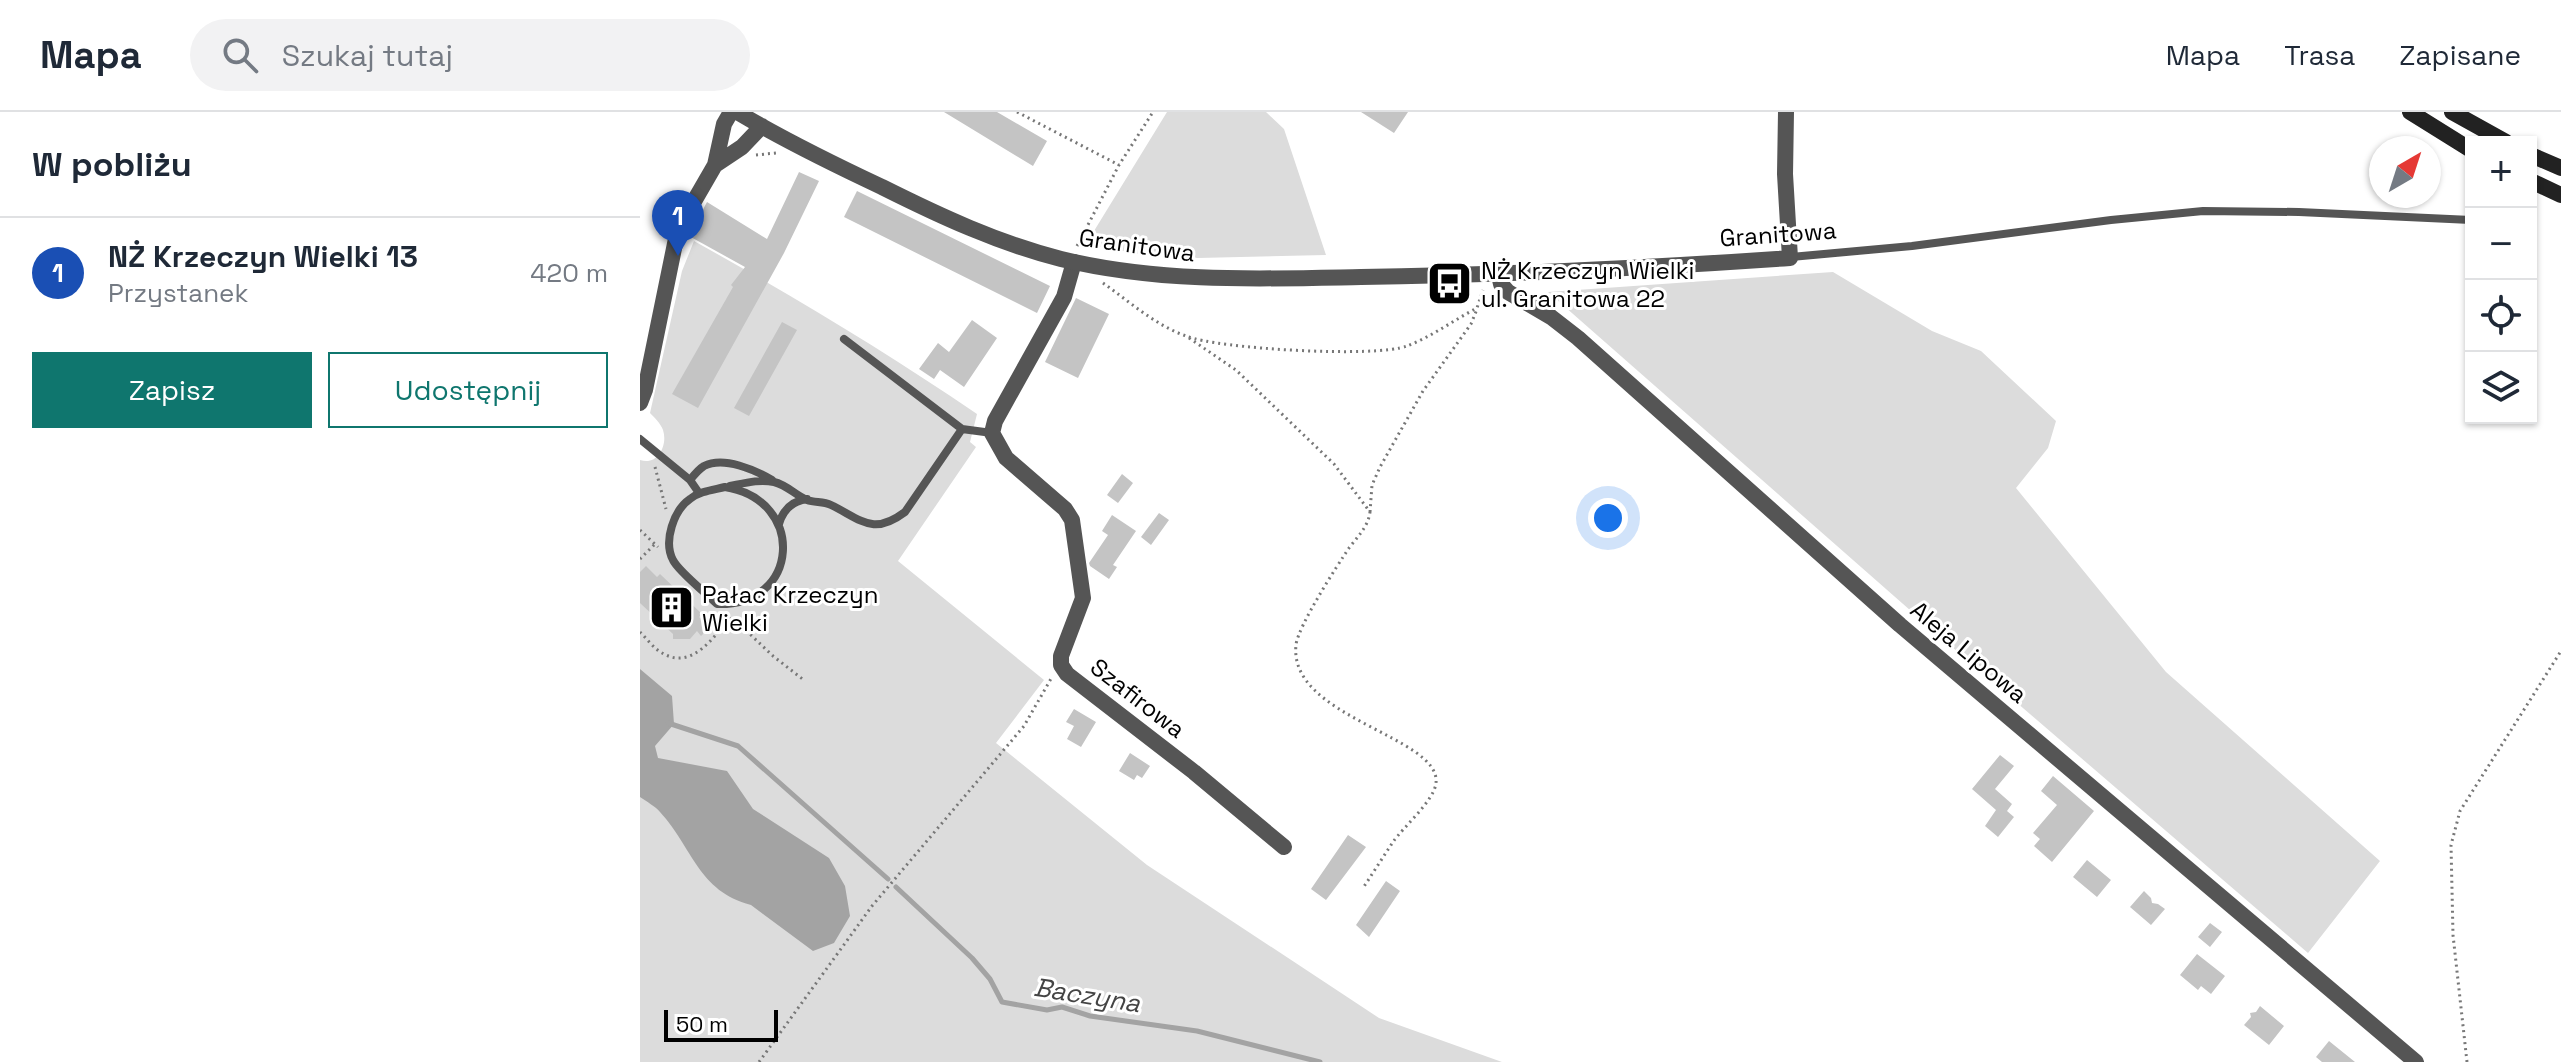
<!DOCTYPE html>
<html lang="pl">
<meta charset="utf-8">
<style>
:root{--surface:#fff;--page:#f2f2f3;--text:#1f2937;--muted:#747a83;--line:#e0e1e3;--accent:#0f766e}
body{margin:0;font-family:"Space Grotesk",sans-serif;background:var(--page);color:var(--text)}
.controls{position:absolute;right:24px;top:24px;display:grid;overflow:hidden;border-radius:0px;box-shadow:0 2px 6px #0004}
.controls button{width:72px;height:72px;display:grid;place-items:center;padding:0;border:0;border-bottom:2px solid var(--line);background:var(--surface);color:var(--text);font:40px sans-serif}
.compass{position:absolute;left:1729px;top:24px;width:72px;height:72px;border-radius:50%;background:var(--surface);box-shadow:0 2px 6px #0004;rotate:39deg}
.scale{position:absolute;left:24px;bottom:20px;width:114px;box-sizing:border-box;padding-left:8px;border:4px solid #000;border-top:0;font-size:22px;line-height:28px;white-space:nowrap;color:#000;-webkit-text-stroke:6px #fff;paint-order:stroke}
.you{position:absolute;left:968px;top:406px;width:28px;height:28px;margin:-20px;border:6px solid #fff;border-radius:50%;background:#1a73e8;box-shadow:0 0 0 12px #1a73e833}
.badge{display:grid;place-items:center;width:52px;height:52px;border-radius:50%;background:var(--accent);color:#fff;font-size:26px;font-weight:700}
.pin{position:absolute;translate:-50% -66px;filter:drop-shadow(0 2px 4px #0008)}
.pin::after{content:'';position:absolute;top:42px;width:28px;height:24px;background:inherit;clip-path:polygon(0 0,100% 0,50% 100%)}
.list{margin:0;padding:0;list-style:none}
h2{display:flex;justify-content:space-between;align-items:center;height:104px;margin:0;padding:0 32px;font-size:34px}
h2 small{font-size:26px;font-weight:400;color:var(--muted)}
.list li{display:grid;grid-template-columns:52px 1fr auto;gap:24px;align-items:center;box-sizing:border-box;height:112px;padding:0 32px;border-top:2px solid var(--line)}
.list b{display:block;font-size:30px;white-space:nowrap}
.list p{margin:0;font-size:26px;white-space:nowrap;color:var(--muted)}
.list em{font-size:26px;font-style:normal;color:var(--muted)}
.actions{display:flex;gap:16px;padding:24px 32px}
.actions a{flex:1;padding:18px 0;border:2px solid var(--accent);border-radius:0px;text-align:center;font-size:28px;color:var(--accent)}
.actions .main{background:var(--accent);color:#fff}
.icon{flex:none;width:44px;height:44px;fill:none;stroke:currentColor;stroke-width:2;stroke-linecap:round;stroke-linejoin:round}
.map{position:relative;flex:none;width:1921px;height:950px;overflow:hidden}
header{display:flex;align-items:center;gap:48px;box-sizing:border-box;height:112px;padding:0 40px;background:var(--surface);border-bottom:2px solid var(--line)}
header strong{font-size:38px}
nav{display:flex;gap:44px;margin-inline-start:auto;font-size:28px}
.search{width:560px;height:72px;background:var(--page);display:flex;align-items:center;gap:20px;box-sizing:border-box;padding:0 28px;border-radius:44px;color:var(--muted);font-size:30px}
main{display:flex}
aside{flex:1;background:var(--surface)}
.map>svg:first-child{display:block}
</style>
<header>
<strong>Mapa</strong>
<div class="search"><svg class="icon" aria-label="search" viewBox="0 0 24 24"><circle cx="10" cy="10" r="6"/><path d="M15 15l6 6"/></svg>Szukaj tutaj</div>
<nav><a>Mapa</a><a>Trasa</a><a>Zapisane</a></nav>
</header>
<main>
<aside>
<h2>W pobliżu<small></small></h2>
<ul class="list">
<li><span class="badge" style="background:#1a4fb4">1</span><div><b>NŻ Krzeczyn Wielki 13</b><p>Przystanek</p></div><em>420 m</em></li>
</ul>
<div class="actions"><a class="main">Zapisz</a><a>Udostępnij</a></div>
</aside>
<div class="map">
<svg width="1921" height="950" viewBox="0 0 1921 950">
<rect width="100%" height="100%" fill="#fff"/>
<!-- green -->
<path fill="#dcdcdc" d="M527,0h99l18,17 42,126 -128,3 -54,-3 -58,-11z
M54,129c97,54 192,111 283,173l-7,28 6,5 -78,114 146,119 -48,63 151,122 232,153 123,44h-862v-602c18,6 28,-15 23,-30 -2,-6 -9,-13 -13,-17l32,-142z
M1193,160l99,59 49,20 75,70 -8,27 -32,40 150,184 214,189 -72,92 -356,-306 -404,-355z"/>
<!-- water -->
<path fill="#a3a3a3" d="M0,557l32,27 2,28 -19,22 3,12 69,13 26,38 76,49 16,28 5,30 -16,27 -21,8 -62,-46c-53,-14 -58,-57 -91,-93 -5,-6 -13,-10 -20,-15z"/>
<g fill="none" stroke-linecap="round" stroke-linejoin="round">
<!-- stream -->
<path stroke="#a3a3a3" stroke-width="5" d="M28,611l70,23 150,133
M256,775l76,71 18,21 12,23 45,8 15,-3 28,9 107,15 123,31"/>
</g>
<!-- building -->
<path fill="#c4c4c4" d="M304,0h53l50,29 -14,25z
M721,0h47l-14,21z
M159,60l20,9 -35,72 -86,155 -26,-14 61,-107 -2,-2 14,-18 -56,-31 18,-34 60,37z
M217,79l193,95 -13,27 -193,-96z
M436,186l33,16 -31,64 -33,-16z
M332,208l25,18 -33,49 -24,-17 -6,9 -15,-10 19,-26 11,9z
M142,210l15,8 -48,86 -15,-8z
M482,362l11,9 -15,20 -11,-8z
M519,401l10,7 -18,25 -10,-8z
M472,403l24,16 -23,34 4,2 -8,12 -19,-13 -1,-3 19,-28 -6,-4z
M6,454l11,11 3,-3 42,40 -3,3 11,10 -9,9 -4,-5 -7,8h-17v-5l-33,-31v-31z
M434,597l22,13 -15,25 -14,-8 7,-13 -8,-4z
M490,641l20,13 -8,12 -5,-3 -3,5 -15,-9z
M1360,643l14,11 -19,23 17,15 -5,7 7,6 -16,20 -13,-11 11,-16 -24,-21z
M1413,664l41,35 -42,51 -18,-16 6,-7 -7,-6 24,-28 -16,-14z
M708,723l18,12 -40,53 -15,-11z
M1447,748l24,20 -14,17 -24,-20z
M746,769l14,10 -31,46 -13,-12z
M1504,779l7,7 1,5 6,1 7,5 -14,16 -21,-18z
M1570,811l12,9 -12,15 -12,-10z
M1557,842l28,22 -14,18 -10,-8 -3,4 -18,-15z
M1620,894l24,20 -15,19 -25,-20 7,-8 -1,-4 6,-1z
M1689,929l26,21h-33l-6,-5z"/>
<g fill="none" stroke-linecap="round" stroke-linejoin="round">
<!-- path -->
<path stroke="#777" stroke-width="3" stroke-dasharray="2 4" stroke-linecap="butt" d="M377,0l102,53
M116,43l20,-2
M437,134l42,-81 34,-53
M463,171c27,19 52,42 83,53 32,13 190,22 221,10 24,-9 47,-26 70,-38l6,-18
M549,226l47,32 98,94 36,48c-2,15 -12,24 -21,36 -12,18 -51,78 -53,97 -8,73 145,91 140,138 -2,18 -32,43 -43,59 -10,15 -20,31 -30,46
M15,355l11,42
M730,400l2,-27 8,-18 43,-76 48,-67 6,-15
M0,418l18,17
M0,447l15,-15
M93,506l40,38 32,25
M0,520c7,7 15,18 24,22 29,16 51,-19 67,-37
M119,950l113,-156 152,-180 28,-49
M1827,950l-14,-127 -2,-90 9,-34 101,-160"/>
<!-- service -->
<path stroke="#555" stroke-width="8" d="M1151,145l121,-11 199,-26 92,-9 96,1 172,8
M204,227l118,90
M0,327l50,41 9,13
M50,368c4,-5 9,-11 14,-14 20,-10 51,4 68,14
M90,374c15,-3 29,-7 44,-4 13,3 21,13 33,18 8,3 16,1 24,5 31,15 42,31 74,7l57,-83 30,4
M85,375c82,13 75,120 -8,117 -10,-10 -39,-33 -44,-44 -10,-19 1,-50 17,-61 10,-8 23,-9 35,-12z
M139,412c4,-14 13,-23 28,-25"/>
<!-- minor -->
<path stroke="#555" stroke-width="16" d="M434,150l-10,35 -69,124 -3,12 14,25 59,51 7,11 11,78 -22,58v9l6,9 127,98 90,75
M859,163l2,9 7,8 43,25 27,21 322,287 516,437"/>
<!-- tertiary -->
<path stroke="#555" stroke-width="16" d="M97,0c47,28 96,52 145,75 58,29 116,56 179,72 99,24 199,20 300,18 144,-2 286,-9 429,-19l-5,-84 1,-62
M75,53l27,-18 20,-21
M0,291l5,-13 33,-161 37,-64 9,-41 7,-12"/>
<!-- secondary -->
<path stroke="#222" stroke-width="16" d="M1770,0l61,38
M1812,0l54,30
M1891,43l30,13
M1891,69l30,14"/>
</g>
<!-- icons -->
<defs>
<symbol id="bus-square" viewBox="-11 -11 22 22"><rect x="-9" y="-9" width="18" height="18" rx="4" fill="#000" stroke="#fff"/><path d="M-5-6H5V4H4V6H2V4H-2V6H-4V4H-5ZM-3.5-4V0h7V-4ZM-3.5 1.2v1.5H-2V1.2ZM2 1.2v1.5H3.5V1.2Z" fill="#fff"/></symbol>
<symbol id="building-square" viewBox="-11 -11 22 22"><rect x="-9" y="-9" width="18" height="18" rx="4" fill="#000" stroke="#fff"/><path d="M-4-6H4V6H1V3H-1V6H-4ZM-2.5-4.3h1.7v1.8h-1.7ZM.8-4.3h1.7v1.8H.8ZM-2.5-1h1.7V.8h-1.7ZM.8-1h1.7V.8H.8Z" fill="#fff"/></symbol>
</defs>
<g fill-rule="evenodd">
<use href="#bus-square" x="784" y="146" width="51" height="51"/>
<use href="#building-square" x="6" y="470" width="51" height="51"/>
</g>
<g text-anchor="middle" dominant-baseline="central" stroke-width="6" stroke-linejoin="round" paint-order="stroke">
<!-- street labels -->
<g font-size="24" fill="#000" stroke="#fff">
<text transform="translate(1138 122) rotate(-4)">Granitowa</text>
<text transform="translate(497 133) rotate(8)">Granitowa</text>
<text transform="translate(1329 540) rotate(40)">Aleja Lipowa</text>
<text transform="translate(498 586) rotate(38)">Szafirowa</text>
</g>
<!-- poi labels -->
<g font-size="24" fill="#000" stroke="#fff" text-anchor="start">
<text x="841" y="158">NŻ Krzeczyn Wielki<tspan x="841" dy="28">ul. Granitowa 22</tspan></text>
<text x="62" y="482">Pałac Krzeczyn<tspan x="62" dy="28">Wielki</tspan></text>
</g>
<!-- water labels -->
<g font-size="26" font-style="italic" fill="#444" stroke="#fff">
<text transform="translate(447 883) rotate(9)">Baczyna</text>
</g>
</g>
</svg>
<div class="controls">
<button>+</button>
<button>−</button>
<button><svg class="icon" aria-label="locate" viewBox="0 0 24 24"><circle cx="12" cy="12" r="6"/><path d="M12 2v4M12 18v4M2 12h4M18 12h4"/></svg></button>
<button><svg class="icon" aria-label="layers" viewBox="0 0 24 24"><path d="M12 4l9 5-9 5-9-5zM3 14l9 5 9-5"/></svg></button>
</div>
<svg class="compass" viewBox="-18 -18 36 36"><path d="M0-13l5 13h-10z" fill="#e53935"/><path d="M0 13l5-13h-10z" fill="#747a83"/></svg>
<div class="scale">50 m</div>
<div class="you"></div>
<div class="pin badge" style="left:38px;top:144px;background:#1a4fb4">1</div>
</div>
</main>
